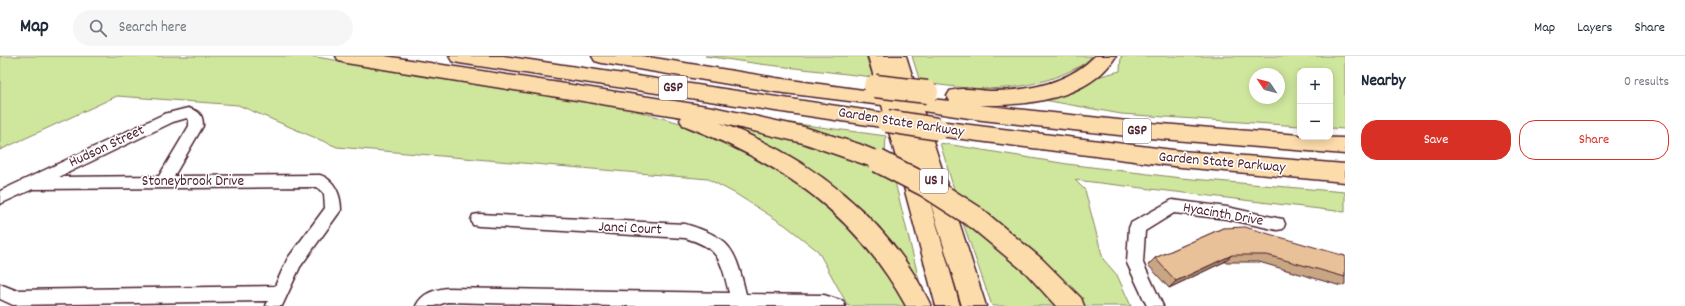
<!DOCTYPE html>
<meta charset="utf-8">
<style>
:root{--surface:#fff;--page:#f6f6f7;--text:#1f2937;--muted:#747a83;--line:#e0e1e3;--accent:#d93025}
body{margin:0;font-family:Dekko,sans-serif;background:var(--page);color:var(--text)}
.controls{position:absolute;right:12px;top:12px;display:grid;overflow:hidden;border-radius:8px;box-shadow:0 2px 10px #0003}
.controls button{width:36px;height:36px;display:grid;place-items:center;padding:0;border:0;border-bottom:1px solid var(--line);background:var(--surface);color:var(--text);font:20px sans-serif}
.compass{position:absolute;left:1249px;top:12px;width:36px;height:36px;border-radius:50%;background:var(--surface);box-shadow:0 2px 10px #0003;rotate:305deg}
.list{margin:0;padding:0;list-style:none}
h2{display:flex;justify-content:space-between;align-items:center;height:52px;margin:0;padding:0 16px;font-size:17px}
h2 small{font-size:13px;font-weight:400;color:var(--muted)}
.actions{display:flex;gap:8px;padding:12px 16px}
.actions a{flex:1;padding:9px 0;border:1px solid var(--accent);border-radius:16px;text-align:center;font-size:14px;color:var(--accent)}
.actions .main{background:var(--accent);color:#fff}
.icon{flex:none;width:22px;height:22px;fill:none;stroke:currentColor;stroke-width:2;stroke-linecap:round;stroke-linejoin:round}
.map{position:relative;flex:none;width:1345px;height:250px;overflow:hidden}
header{display:flex;align-items:center;gap:24px;box-sizing:border-box;height:56px;padding:0 20px;background:var(--surface);border-bottom:1px solid var(--line)}
header strong{font-size:19px}
nav{display:flex;gap:22px;margin-inline-start:auto;font-size:14px}
.search{width:280px;height:36px;background:var(--page);display:flex;align-items:center;gap:10px;box-sizing:border-box;padding:0 14px;border-radius:22px;color:var(--muted);font-size:15px}
main{display:flex}
aside{flex:1;background:var(--surface)}
.map>svg:first-child{display:block}
</style>
<header>
<strong>Map</strong>
<div class="search"><svg class="icon" aria-label="search" viewBox="0 0 24 24"><circle cx="10" cy="10" r="6"/><path d="M15 15l6 6"/></svg>Search here</div>
<nav><a>Map</a><a>Layers</a><a>Share</a></nav>
</header>
<main>
<div class="map">
<svg width="1345" height="250" viewBox="0 0 1345 250">
<rect width="100%" height="100%" fill="#fff"/>
<filter id="ink" filterUnits="userSpaceOnUse"><feTurbulence type="fractalNoise" baseFrequency=".025" numOctaves="2"/><feDisplacementMap in="SourceGraphic" scale="8" xChannelSelector="R" yChannelSelector="G"/><feConvolveMatrix kernelMatrix="1 2 1 2 8 2 1 2 1" color-interpolation-filters="sRGB"/></filter>
<g filter="url(#ink)">
<!-- green -->
<path fill="#cfe79d" stroke="#8c8364" fill-rule="evenodd" d="M0,0h310l312,51 69,19 46,21 87,51 45,44 39,64h-60l-30,-55 -33,-26 -49,-31 -28,-15 -371,-32 -99,-42 -121,-9 -117,54z
M705,0h161l7,21 -113,-13z
M912,0h180c-10,11 -18,13 -31,19 -48,19 -91,15 -141,7z
M1121,0h224v73l-15,-1v-57h-30v55l-179,-12 -77,-14 45,-21 31,-8zM1255,18h24v24h-24z
M710,65l56,12 60,15 68,30 31,126 -44,-66z
M776,65l110,15 -1,20z
M940,87l127,21 114,14 164,14v20l-270,-32 10,10 18,69 14,16 14,31h-51l-123,-107z
M962,164l65,49 33,37h-68z"/>
<g fill="none" stroke-linecap="round" stroke-linejoin="round">
<defs>
<path id="minor" d="M188,52c11,3 15,6 15,18l-29,50 146,-1c15,5 21,20 21,35l-41,57 -18,39h-16l2,-5 -255,4 -13,-6v-15l15,6 260,-4 13,-28 37,-50 -1,-14 -7,-7 -284,2 -33,15v-13l164,-77zM187,62l2,2v6l-30,50 -100,1 114,-55z
M1172,144l55,7 50,11 6,1 2,5 -2,5 -6,1 -50,-11 -53,-6 -29,18 -2,32 20,43h-16l-20,-43 2,-35 2,-5z
M479,158l206,10c47,14 50,25 61,70l78,1 19,6 2,5h-232l-166,-4 -12,4h-19c6,-13 18,-16 31,-18l282,5c-8,-32 -9,-45 -44,-55l-206,-12 -6,-1 -2,-5 2,-5z"/>
<path id="highway" d="M336,0h49l328,51 91,20 55,17 27,11 3,6 -3,6 -8,2 -75,-26 -83,-20c89,33 171,96 211,183h-25c-52,-94 -125,-143 -223,-181l-3,-5 2,-3 -336,-54 -7,-2z
M449,0h54l381,57 -2,-8 -106,-13 -174,-29 -7,-2 -3,-5h50l134,22 102,14 -10,-36h38l15,48 2,-3 7,-2 20,2 -3,-5 3,-5c12,-4 27,-1 40,0 38,0 77,-7 105,-35h21c-27,44 -91,50 -137,49l158,17 163,13v2l45,1v16l-208,-17 -155,-17 -59,-9 6,16 2,-3 7,-3 243,30 164,13v18l-164,-15 -250,-32 55,171h-24l-38,-125 36,125h-24l-48,-178 -429,-65 -7,-2z
M975,152l8,2 59,49 39,39 3,8h-28l-30,-33 -59,-49 -3,-7 3,-7z"/>
</defs>
<!-- minor casing -->
<use href="#minor" stroke="#4a1f2b" stroke-width="3"/>
<!-- highway casing -->
<use href="#highway" stroke="#4a1f2b" stroke-width="3"/>
<!-- minor -->
<use href="#minor" fill="#fff" fill-rule="evenodd"/>
<!-- highway -->
<use href="#highway" fill="#fddcac" fill-rule="evenodd"/>
<defs>
<path id="highway-bridge" d="M875,30l52,6
M887,65l51,8
M878,105l47,24 50,32"/>
</defs>
<!-- highway-bridge casing -->
<use href="#highway-bridge" stroke="#4a1f2b" stroke-width="25" stroke-linecap="butt"/>
<!-- highway-bridge -->
<use href="#highway-bridge" stroke="#fddcac" stroke-width="22"/>
</g>
<!-- wall -->
<path fill="#c8a683" stroke="#4a1f2b" d="M1223,172l122,28v28l-4,2 -82,-24h-35l-55,26 -21,-23 7,-7z"/>
<!-- shaded-wall -->
<path fill="#a2876a" stroke="#4a1f2b" d="M1232,199l-8,7 -55,26 7,-7z"/>
<!-- building -->
<path fill="#e8c198" stroke="#4a1f2b" d="M1245,171l100,29v21l-78,-22h-35l-56,26 -21,-23 68,-30z"/>
</g>
<g text-anchor="middle" dominant-baseline="central" stroke-width="3" stroke-linejoin="round" paint-order="stroke">
<!-- shield labels -->
<g fill="#fff" stroke="#80626b" stroke-width="1">
<rect x="659" y="20" width="28" height="24" rx="3"/>
<rect x="1123" y="63" width="28" height="24" rx="3"/>
<rect x="920" y="113" width="28" height="24" rx="3"/>
</g>
<g font-size="14" font-weight="bold" fill="#4a1f2b">
<text x="673" y="32">GSP</text>
<text x="1137" y="75">GSP</text>
<text x="934" y="125">US 1</text>
</g>
<!-- street labels -->
<g font-size="15" fill="#4a1f2b" stroke="#fff">
<text transform="translate(901 67) rotate(9)">Garden State Parkway</text>
<text transform="translate(107 91) rotate(-25)">Hudson Street</text>
<text transform="translate(1222 107) rotate(5)">Garden State Parkway</text>
<text x="193" y="126">Stoneybrook Drive</text>
<text transform="translate(1223 159) rotate(10)">Hyacinth Drive</text>
<text transform="translate(630 173) rotate(3)">Janci Court</text>
</g>
</g>
</svg>
<div class="controls">
<button>+</button>
<button>−</button>
</div>
<svg class="compass" viewBox="-18 -18 36 36"><path d="M0-13l5 13h-10z" fill="#e53935"/><path d="M0 13l5-13h-10z" fill="#747a83"/></svg>
</div>
<aside>
<h2>Nearby<small>0 results</small></h2>
<ul class="list">
</ul>
<div class="actions"><a class="main">Save</a><a>Share</a></div>
</aside>
</main>
